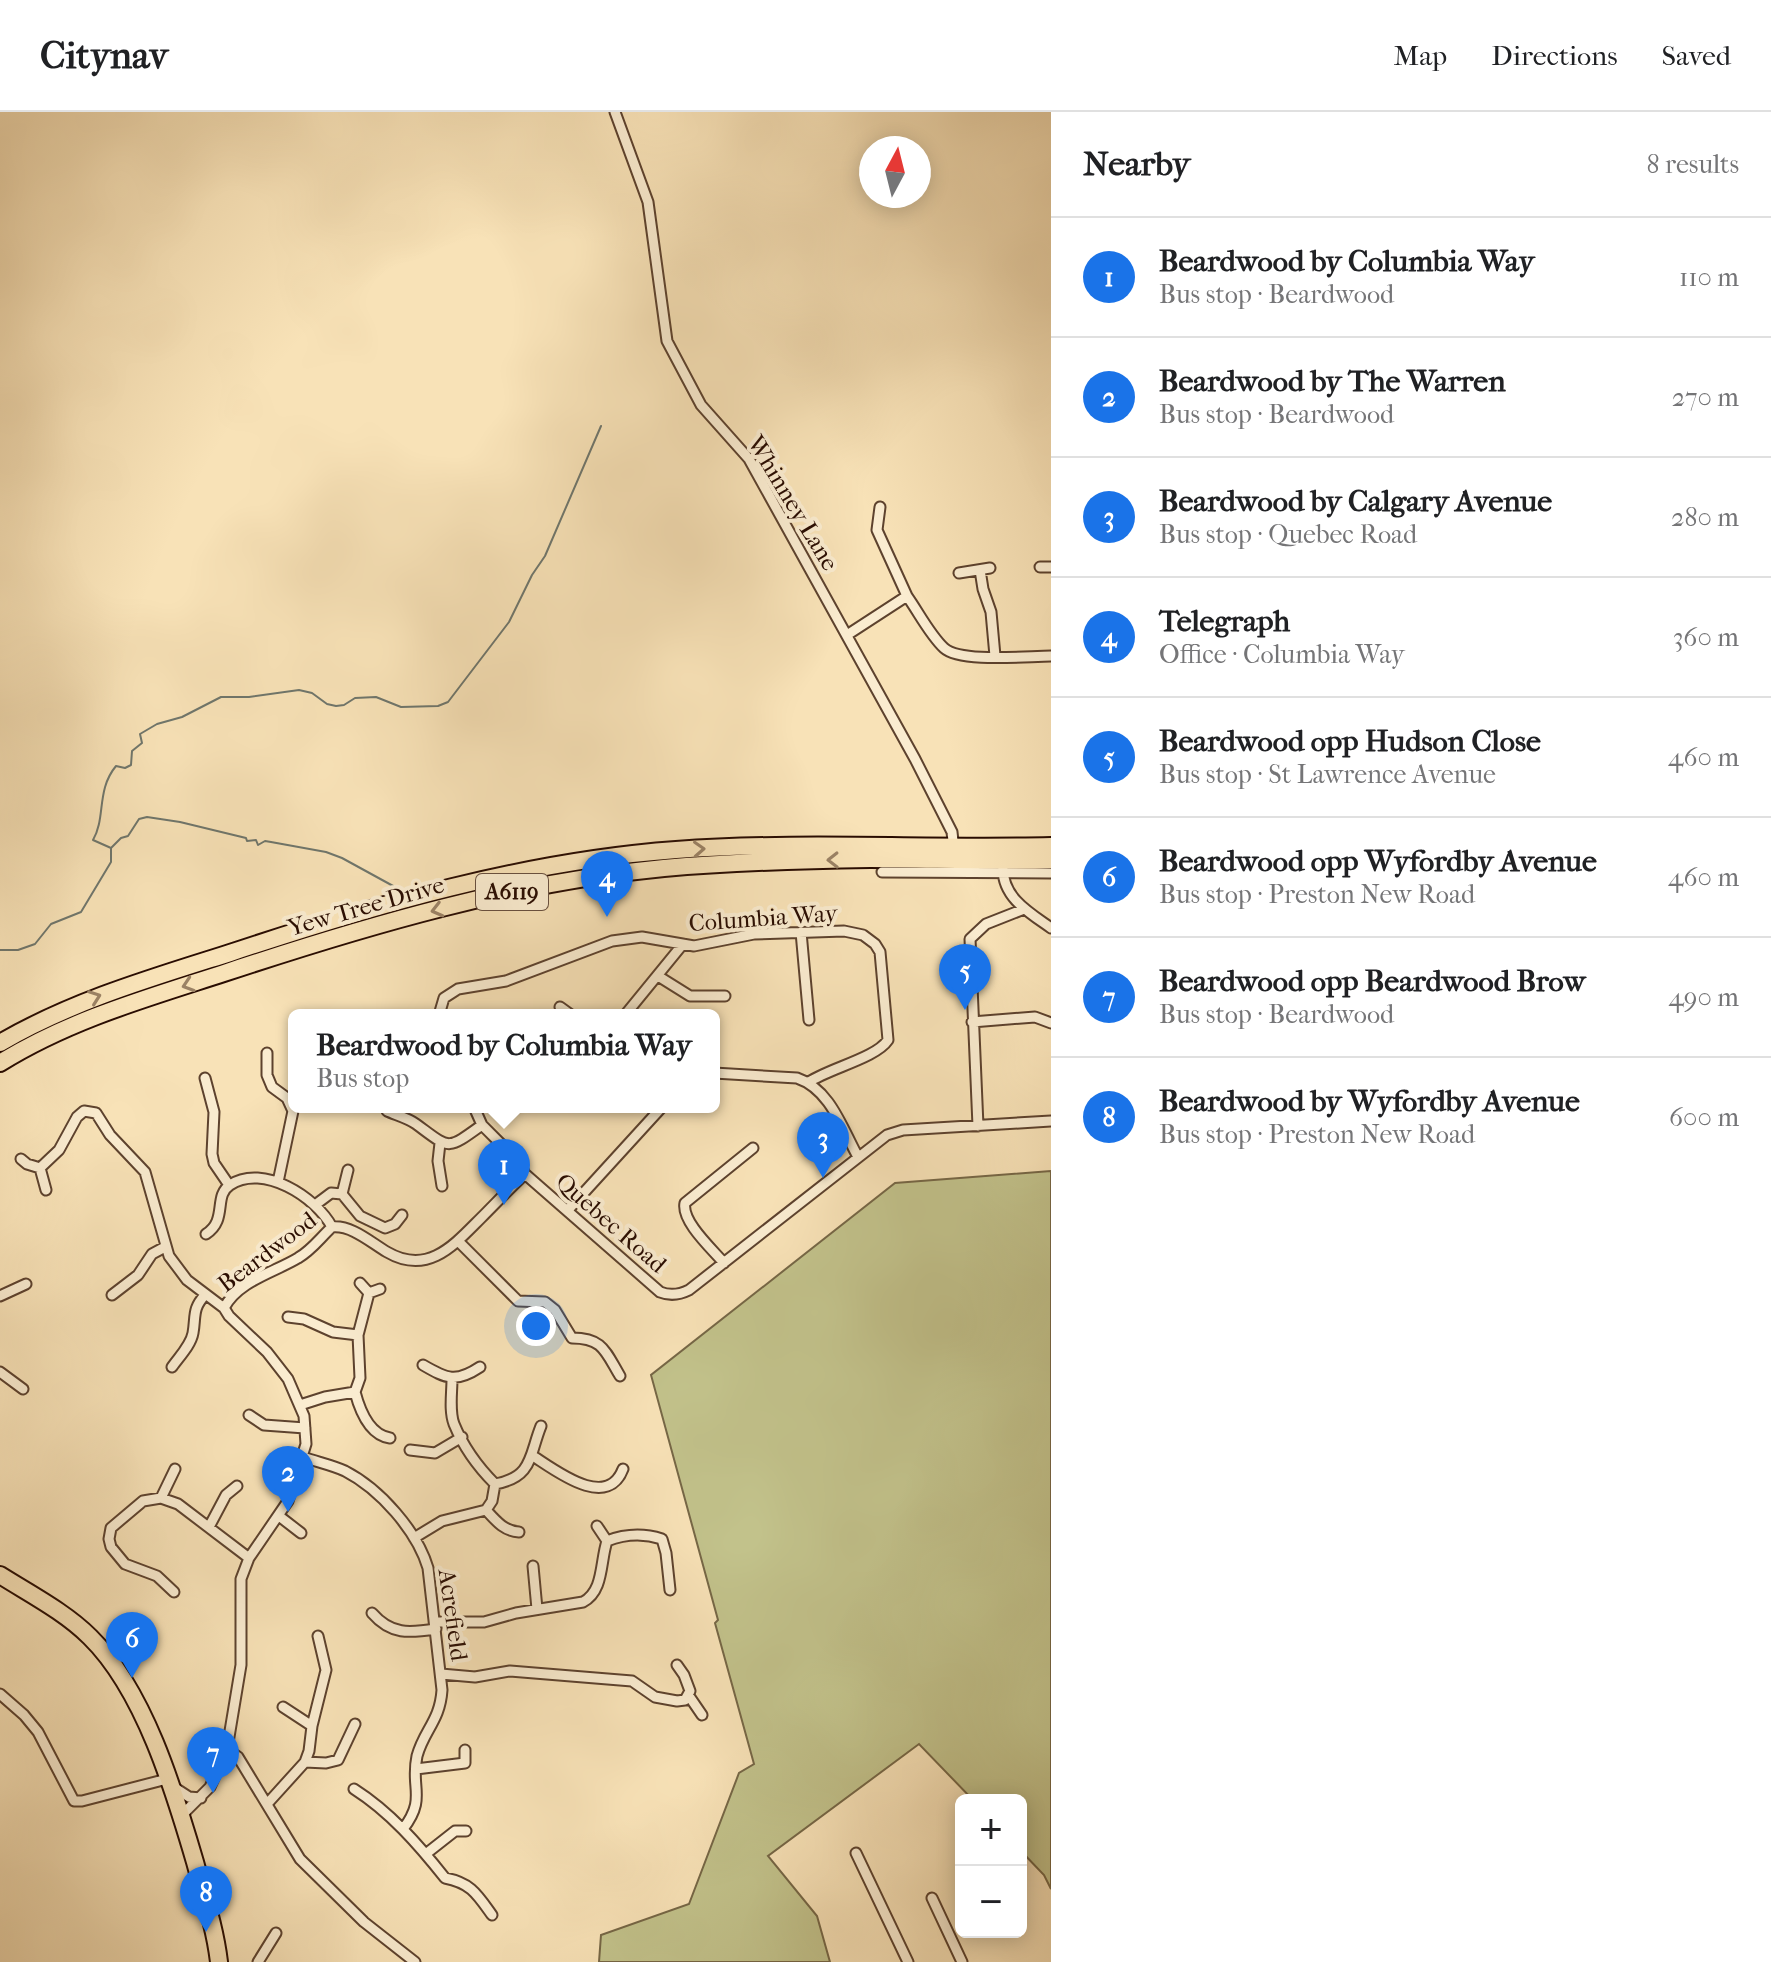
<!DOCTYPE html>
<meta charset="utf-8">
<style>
:root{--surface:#fff;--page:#f2f2f2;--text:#202124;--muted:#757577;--line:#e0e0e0;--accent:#1a73e8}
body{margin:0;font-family:"IM FELL French Canon",serif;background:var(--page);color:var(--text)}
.controls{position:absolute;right:24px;bottom:24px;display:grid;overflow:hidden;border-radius:12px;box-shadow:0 4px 20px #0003}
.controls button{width:72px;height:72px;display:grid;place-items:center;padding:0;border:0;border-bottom:2px solid var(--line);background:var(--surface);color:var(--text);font:40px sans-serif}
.compass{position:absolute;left:859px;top:24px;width:72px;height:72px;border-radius:50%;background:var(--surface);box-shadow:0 4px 20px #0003;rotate:7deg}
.you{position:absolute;left:536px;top:1214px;width:28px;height:28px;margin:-20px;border:6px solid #fff;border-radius:50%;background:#1a73e8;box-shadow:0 0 0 12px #1a73e833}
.badge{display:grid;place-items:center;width:52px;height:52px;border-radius:50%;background:var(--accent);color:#fff;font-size:26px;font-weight:700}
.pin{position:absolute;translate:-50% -66px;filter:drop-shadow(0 2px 4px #0008)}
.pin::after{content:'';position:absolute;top:42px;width:28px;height:24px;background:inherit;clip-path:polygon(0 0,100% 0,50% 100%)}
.popup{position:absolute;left:288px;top:897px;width:432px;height:104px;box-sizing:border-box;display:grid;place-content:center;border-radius:12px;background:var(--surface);filter:drop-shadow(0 2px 6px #0005);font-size:26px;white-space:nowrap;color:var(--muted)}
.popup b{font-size:30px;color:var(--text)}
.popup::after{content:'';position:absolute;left:50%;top:100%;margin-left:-16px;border:16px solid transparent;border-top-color:var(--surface)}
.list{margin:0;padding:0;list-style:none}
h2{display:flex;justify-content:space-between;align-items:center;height:104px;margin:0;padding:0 32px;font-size:34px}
h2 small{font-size:26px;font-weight:400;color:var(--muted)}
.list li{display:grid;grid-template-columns:52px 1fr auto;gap:24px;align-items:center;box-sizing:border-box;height:120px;padding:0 32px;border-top:2px solid var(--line)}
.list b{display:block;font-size:30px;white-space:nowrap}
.list p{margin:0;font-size:26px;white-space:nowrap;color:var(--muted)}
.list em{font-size:26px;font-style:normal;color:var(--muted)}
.map{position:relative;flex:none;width:1051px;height:1850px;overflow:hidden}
header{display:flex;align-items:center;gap:48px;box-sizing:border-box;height:112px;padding:0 40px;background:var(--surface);border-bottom:2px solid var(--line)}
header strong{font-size:38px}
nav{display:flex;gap:44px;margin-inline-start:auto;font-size:28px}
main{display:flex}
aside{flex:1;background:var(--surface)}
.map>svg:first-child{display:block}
</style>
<header>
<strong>Citynav</strong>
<nav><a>Map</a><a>Directions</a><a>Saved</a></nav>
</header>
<main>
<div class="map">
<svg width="1051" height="1850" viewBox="0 0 1051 1850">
<rect width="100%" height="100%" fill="#f8e2b7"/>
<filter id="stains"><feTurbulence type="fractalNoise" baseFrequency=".0025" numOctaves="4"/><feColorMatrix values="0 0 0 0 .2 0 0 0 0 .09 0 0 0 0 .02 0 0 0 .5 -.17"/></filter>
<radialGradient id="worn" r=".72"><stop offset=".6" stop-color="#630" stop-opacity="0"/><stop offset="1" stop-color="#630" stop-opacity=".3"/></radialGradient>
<!-- green -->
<path fill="#c2c28b" stroke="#766746" stroke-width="2" d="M1051,1059v718l-7,-14 -23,-24v-51h-48l-54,-56 -151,112 49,60 13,46h-231l2,-27 88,-31 50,-131 15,-9 -39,-141 3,-3 -67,-245 244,-192z"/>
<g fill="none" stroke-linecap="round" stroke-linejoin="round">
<!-- stream -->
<path stroke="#6f766c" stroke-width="2" d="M111,736l-18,-8c13,-22 3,-50 23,-74l9,2 6,-3 1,-14 10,-8 -2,-9 17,-10 25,-7 39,-20h28l50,-7 13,3 15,11 9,2 8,-1 11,-7 21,-1 25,10 37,-1 10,-4 61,-80 23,-47 13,-19 56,-130
M0,838h18l17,-6 16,-20 30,-12 30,-50v-14l10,-10 7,-2 11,-17 8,-2 33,5 66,16 1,3 9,-1 2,5 7,-4 6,1 55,10 16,6 53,29"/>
<defs>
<path id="minor" d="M615,0l33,90 19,139 34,64 48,54 166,300 37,73 2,18
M1040,455h11
M980,458l3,19 8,23 4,44
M959,461l31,-5
M907,484c12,17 23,39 37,52 16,15 83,8 107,8
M847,523l60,-39 -30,-66 3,-23
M1003,757c0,29 27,44 48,59
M882,760l169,1
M801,820l8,88
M658,864l32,20h35
M560,895l11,8
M439,903l5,-17 14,-9 48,-8 106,-40 30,-4 52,9 60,-12 90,-3 19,4 12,9 5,8 8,88c-12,18 -58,28 -79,42
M625,903l58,-71
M972,910l63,-5 16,6
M267,941v22l5,12 15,11 6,13 -15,71
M714,961l83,5c33,11 45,50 61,79
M205,966l9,34 -2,42 2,9 15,22
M474,995l8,18 37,37 6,12 135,118c10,4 19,3 29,-2l198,-155 16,-5 148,-9
M387,999c9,4 21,7 29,13 34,25 30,27 66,1
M978,1014l-8,-187 16,-15 38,-15
M440,1031l-2,18 4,25
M21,1047l6,5 13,4
M46,1078l-6,-22 19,-18 18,-33 7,-6 12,2 14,22 35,37 24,84 18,24 37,28
M342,1082l6,-24
M315,1093l16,-12 11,1 18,22 25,12 10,-4 7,-9
M568,1098l94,-103
M206,1122c22,-14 7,-38 24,-49 33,-22 86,12 102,42
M458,1129l60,60 27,1 10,8 17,28c31,0 33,13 48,38
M724,1151c-12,-14 -43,-42 -39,-60l68,-55
M360,1171l9,10 11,-4
M112,1183l26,-20 14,-21 13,-7
M0,1184l26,-12
M288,1205l16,2 29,13 25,3 2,43 -5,14 -30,5 -25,8
M358,1223l11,-42
M423,1253c24,14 33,18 57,2
M172,1255c7,-10 19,-22 21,-34 3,-17 -1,-24 12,-38
M0,1260l23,17
M355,1280c5,19 15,43 35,46
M249,1303l15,10 41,3
M410,1338l25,3 27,-16
M533,1344c22,14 74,55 90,13
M303,1345c14,5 29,8 42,14 35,18 72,60 83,97l14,122c-2,31 -18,40 -25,66 -7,32 10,42 -14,73
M495,1372c38,-7 34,-28 46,-58
M161,1386l14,-29
M486,1398c10,11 18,21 33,22
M279,1404l22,17
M597,1414l10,15
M209,1415l17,-32 11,-9
M414,1426l28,-17 44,-11 6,-9 3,-17c-17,-17 -32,-38 -41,-60 -5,-13 -2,-31 -2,-45
M533,1454l4,43
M174,1480l-17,-16 -32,-12 -14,-17 -2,-8 2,-11 32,-27 18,-3 17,6 71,54
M372,1501c19,22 37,20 64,16
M436,1510h48l32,-9 67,-11c21,-11 17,-40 24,-61 18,-7 36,-8 55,-2l4,14 4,37
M441,1562l34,3 35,-6 122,10 23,16 22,4 8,-1 5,-9 -6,-16 -7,-10
M0,1582l24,21 14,17 36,69h8l85,-22
M689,1584l13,19
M283,1595l29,19
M227,1637l11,8 62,102 64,63 51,40
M305,1650l21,1 12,-3 17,-36
M416,1657l49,-6v-13
M172,1674l17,11 12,1
M354,1677c36,23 64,55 91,89 26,5 32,16 47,37
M267,1692l38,-42 4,-11 3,-25 14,-56 -8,-34
M181,1704l29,-29 17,-38 14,-84v-86l8,-21 39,-57 18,-57 -2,-28 -16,-37 -21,-27 -38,-36 -5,-8c14,-27 51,-36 74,-50 14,-8 22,-20 34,-31 20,-2 38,15 55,25 41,24 67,-7 94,-34 15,-15 29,-30 44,-44
M427,1741l28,-22h11
M856,1741l52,109
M932,1786l30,64
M258,1850l18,-29"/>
<path id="trunk" d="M0,931c72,-42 151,-65 230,-90 144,-48 294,-92 446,-103 125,-9 250,-1 375,-4
M0,951c69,-43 147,-65 224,-90 142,-47 290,-91 440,-105 68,-6 137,-8 206,-9 60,0 120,3 181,1
M0,1463c30,19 65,37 90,62 54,53 84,153 105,225 9,33 20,66 24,100"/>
</defs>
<!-- minor casing -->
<use href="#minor" stroke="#5d422e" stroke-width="13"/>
<!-- trunk casing -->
<use href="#trunk" stroke="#290c01" stroke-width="20"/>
<!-- minor -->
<use href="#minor" stroke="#faecd0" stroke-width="9"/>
<!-- trunk -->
<use href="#trunk" stroke="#f8e2b7" stroke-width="16"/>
</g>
<!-- one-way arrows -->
<defs><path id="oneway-chevron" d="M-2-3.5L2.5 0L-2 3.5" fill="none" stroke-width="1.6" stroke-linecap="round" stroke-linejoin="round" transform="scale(2)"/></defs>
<g stroke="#9b8265">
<use href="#oneway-chevron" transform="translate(699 737) rotate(-3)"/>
<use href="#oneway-chevron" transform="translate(833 748) rotate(179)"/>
<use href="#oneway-chevron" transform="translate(437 798) rotate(166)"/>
<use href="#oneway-chevron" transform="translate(188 873) rotate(162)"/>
<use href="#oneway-chevron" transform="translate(95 885) rotate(-20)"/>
</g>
<g text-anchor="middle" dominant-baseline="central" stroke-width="8" stroke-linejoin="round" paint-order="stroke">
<!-- shield labels -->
<rect fill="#faecd0" stroke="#684f3f" stroke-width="2" x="476" y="762" width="72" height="36" rx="6"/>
<g font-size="22" font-weight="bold" fill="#290c01">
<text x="512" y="780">A6119</text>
</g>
<!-- street labels -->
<g font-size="24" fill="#290c01" stroke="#faecd0">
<text transform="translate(793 391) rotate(59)">Whinney Lane</text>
<text transform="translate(366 794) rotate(-16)">Yew Tree Drive</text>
<text transform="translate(763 806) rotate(-4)">Columbia Way</text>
<text transform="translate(611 1111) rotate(41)">Quebec Road</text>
<text transform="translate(267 1140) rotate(-37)">Beardwood</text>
<text transform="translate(453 1503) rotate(82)">Acrefield</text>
</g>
</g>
<rect width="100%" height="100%" filter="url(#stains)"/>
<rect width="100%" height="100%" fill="url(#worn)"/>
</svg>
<div class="controls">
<button>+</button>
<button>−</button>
</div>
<svg class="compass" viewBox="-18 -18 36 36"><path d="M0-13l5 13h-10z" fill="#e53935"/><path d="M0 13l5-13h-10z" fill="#757577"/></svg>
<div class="you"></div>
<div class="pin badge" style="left:504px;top:1093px">1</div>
<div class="popup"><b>Beardwood by Columbia Way</b>Bus stop</div>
<div class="pin badge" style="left:288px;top:1400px">2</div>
<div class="pin badge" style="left:823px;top:1066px">3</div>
<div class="pin badge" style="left:607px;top:805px">4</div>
<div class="pin badge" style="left:965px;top:898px">5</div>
<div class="pin badge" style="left:132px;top:1566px">6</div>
<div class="pin badge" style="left:213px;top:1681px">7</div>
<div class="pin badge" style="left:206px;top:1820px">8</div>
</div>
<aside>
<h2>Nearby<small>8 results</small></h2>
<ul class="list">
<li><span class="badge">1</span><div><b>Beardwood by Columbia Way</b><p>Bus stop · Beardwood</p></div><em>110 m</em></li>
<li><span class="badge">2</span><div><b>Beardwood by The Warren</b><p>Bus stop · Beardwood</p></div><em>270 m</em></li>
<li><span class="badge">3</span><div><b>Beardwood by Calgary Avenue</b><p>Bus stop · Quebec Road</p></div><em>280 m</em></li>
<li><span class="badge">4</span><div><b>Telegraph</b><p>Office · Columbia Way</p></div><em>360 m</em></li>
<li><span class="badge">5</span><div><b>Beardwood opp Hudson Close</b><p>Bus stop · St Lawrence Avenue</p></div><em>460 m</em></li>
<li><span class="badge">6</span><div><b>Beardwood opp Wyfordby Avenue</b><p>Bus stop · Preston New Road</p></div><em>460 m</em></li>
<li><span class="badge">7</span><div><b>Beardwood opp Beardwood Brow</b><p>Bus stop · Beardwood</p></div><em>490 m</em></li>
<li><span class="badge">8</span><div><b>Beardwood by Wyfordby Avenue</b><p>Bus stop · Preston New Road</p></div><em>600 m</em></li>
</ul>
</aside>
</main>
